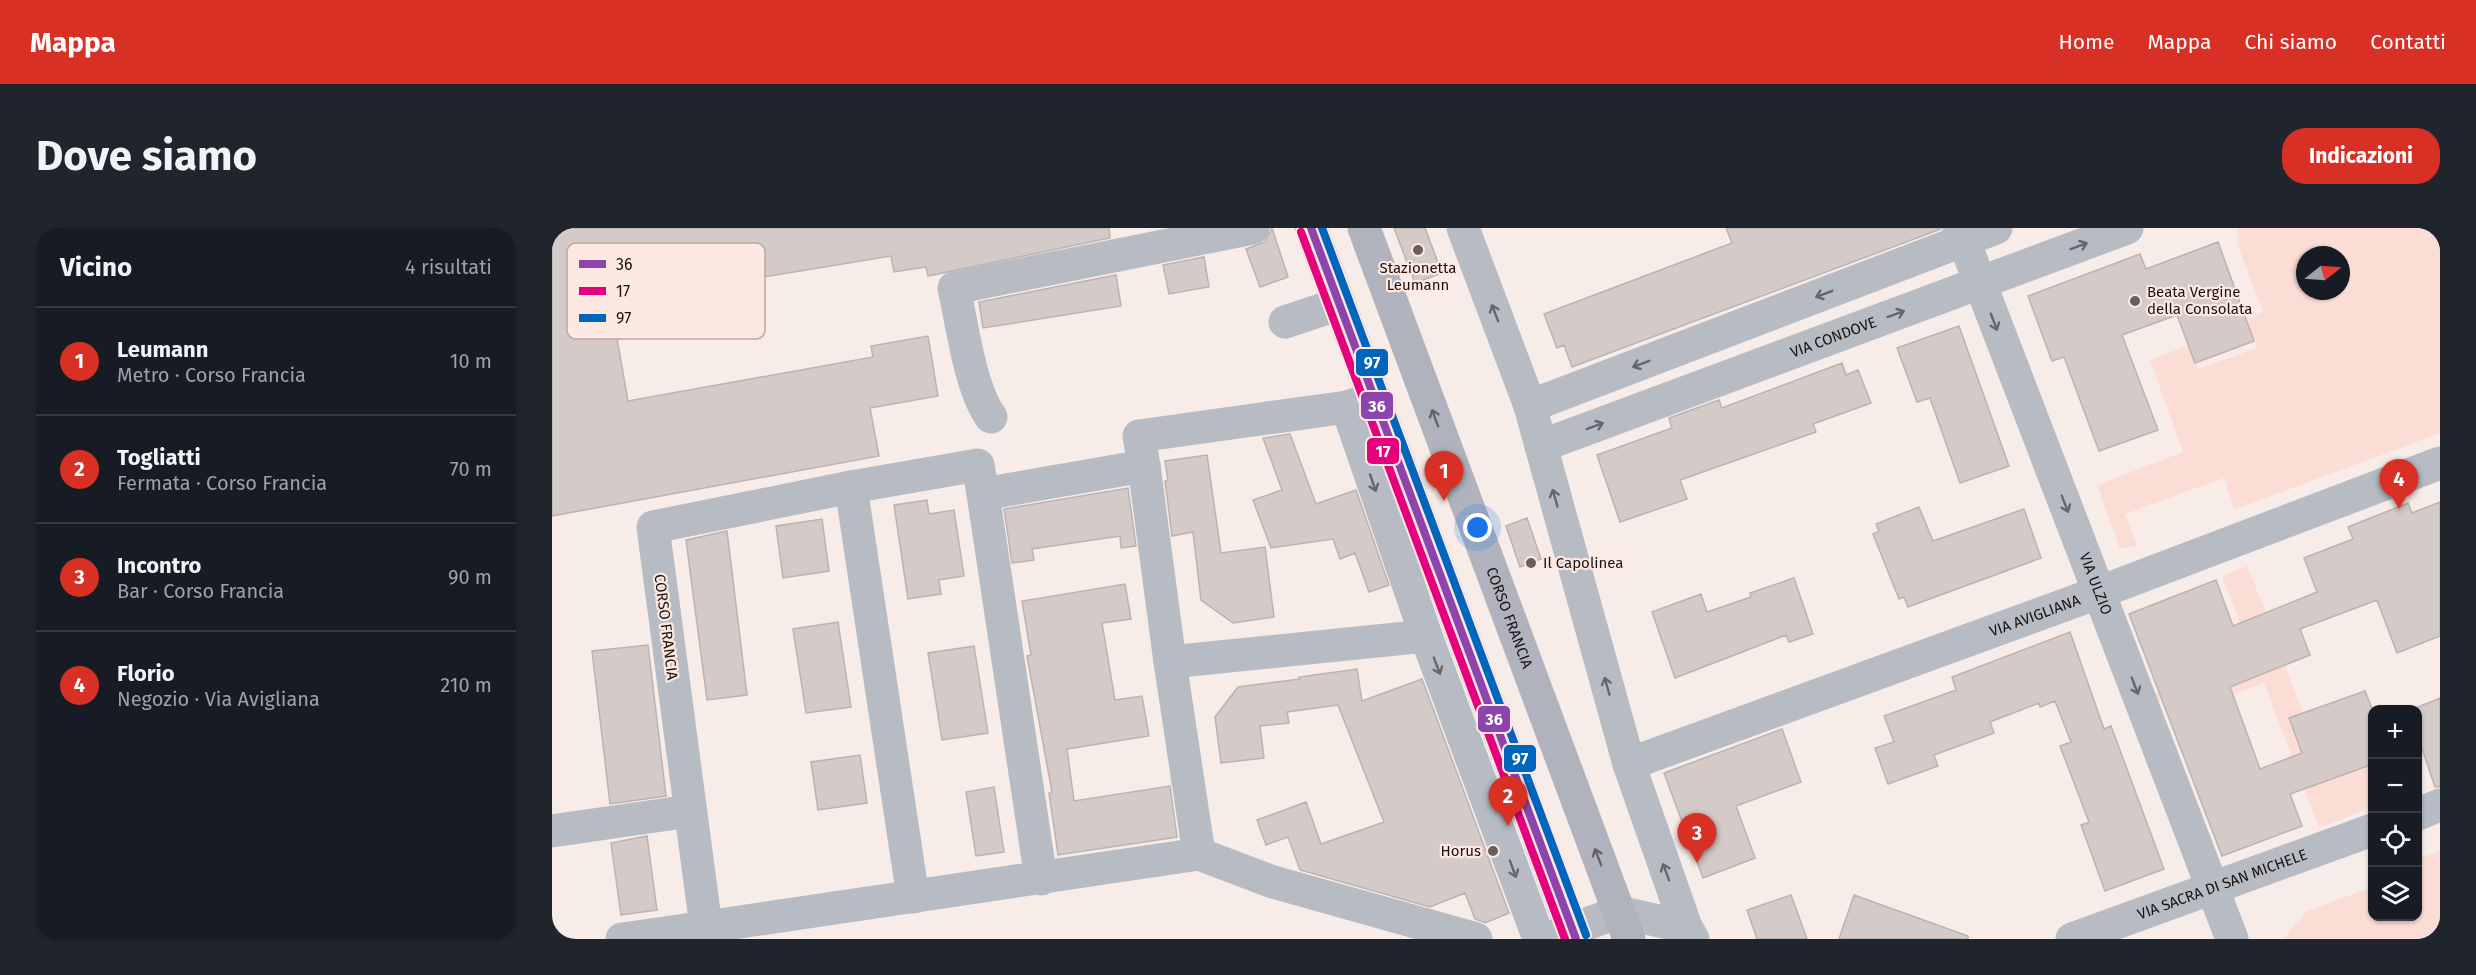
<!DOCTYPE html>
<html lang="it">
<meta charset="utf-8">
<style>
:root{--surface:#171b24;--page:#20242c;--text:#f1f3f6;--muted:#9ea1a6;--line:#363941;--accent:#d93025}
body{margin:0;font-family:"Fira Sans",sans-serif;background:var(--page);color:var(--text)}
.controls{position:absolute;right:18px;bottom:18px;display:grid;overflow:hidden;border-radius:12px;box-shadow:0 2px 4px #0004}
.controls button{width:54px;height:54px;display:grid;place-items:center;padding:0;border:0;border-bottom:2px solid var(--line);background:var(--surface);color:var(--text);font:30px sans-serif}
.compass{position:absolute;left:1744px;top:18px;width:54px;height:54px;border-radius:50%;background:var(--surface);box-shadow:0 2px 4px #0004;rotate:73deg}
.you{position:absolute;left:926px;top:300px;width:21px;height:21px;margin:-15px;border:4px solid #fff;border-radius:50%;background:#1a73e8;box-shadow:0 0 0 9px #1a73e833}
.badge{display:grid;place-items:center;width:39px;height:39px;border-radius:50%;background:var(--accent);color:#fff;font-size:20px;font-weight:700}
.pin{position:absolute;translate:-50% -50px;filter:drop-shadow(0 2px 3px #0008)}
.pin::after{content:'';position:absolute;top:32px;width:21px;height:18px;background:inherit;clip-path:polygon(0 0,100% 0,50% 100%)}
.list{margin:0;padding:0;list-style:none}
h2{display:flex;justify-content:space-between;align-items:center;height:78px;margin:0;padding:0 24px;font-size:26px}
h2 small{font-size:20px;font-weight:400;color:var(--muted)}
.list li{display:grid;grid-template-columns:39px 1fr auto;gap:18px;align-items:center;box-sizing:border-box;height:108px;padding:0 24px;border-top:2px solid var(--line)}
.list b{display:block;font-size:22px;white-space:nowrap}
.list p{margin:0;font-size:20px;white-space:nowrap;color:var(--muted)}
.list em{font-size:20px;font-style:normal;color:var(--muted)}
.icon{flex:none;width:33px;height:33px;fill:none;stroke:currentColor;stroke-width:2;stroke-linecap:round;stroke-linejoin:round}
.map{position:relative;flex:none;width:1888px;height:711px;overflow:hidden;border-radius:24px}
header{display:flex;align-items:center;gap:36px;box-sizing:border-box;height:84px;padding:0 30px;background:var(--accent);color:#fff}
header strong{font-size:28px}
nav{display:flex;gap:33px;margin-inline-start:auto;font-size:21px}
.intro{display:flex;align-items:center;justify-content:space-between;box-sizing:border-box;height:144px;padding:0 36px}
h1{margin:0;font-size:42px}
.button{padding:15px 27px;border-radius:24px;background:var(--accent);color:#fff;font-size:21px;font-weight:700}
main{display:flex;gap:36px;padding:0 36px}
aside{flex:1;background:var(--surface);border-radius:24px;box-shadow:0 2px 4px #0004}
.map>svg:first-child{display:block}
</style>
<header>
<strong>Mappa</strong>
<nav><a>Home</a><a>Mappa</a><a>Chi siamo</a><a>Contatti</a></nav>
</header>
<div class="intro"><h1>Dove siamo</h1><a class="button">Indicazioni</a></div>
<main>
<aside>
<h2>Vicino<small>4 risultati</small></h2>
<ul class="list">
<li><span class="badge">1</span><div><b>Leumann</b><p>Metro · Corso Francia</p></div><em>10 m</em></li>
<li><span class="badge">2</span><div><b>Togliatti</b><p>Fermata · Corso Francia</p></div><em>70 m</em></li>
<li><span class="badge">3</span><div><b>Incontro</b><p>Bar · Corso Francia</p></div><em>90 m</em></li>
<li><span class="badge">4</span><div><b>Florio</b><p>Negozio · Via Avigliana</p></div><em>210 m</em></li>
</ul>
</aside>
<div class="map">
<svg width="1888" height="711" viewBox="0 0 1888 711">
<rect width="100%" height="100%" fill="#f8ece8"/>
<!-- green -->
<path fill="#fcddd5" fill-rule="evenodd" d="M1686,0h202v205l-206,77 -10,-32 -99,36 12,32 -17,3 -23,-64 86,-33 -33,-92 39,-15 9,24 59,-21 -10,-29 16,-7 -26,-69zM1753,27h36v36h-36z
M1695,338l19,46 -20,9 39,44 18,48 -14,6 25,66 58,-21v43l-53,21 -55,-145 -32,12 -7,-19 -69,26 -3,-8 100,-38 -31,-80z
M1888,623v88h-157l24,-28 65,-24v29h46v-46l5,-2 -3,-10z"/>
<!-- building -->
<path fill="#d4cac7" stroke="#bdb2af" stroke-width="1.5" d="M0,0h557l1,10 -182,38 -2,-9 -32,5 -3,-16 -273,45 6,37 -7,1 11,62 245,-44 -2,-11 57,-10 10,60 -68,12 9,48 -327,60z
M720,0l16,49 -28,10 -14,-38 19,-7z
M842,0h31l17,45 -27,10z
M1174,0h215v1l-369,138 -8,-22 -7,3 -13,-34 188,-71z
M1666,14l36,99 -59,22 -18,-48 -55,20 36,95 -59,21 -35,-94 -12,4 -24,-65 112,-42 6,15z
M652,29l5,30 -40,7 -6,-29z
M564,47l5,31 -138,22 -4,-26z
M1407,98l50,140 -49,17 -30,-85 -13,4 -20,-54z
M1290,135l4,12 12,-5 13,33 -58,21 3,8 -136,48 7,19 -67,23 -23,-67 75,-27 -3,-10 50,-18 3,8z
M738,206l26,70 40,-14 33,95 -20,7 -14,-39 -15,6 -7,-20 -62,9 -18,-48 29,-10 -19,-52z
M655,227l14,98 44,-6 9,70 -41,6 -32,-23 -8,-68 -21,4 -7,-55h3l-3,-20z
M576,260l8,58 -15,2 -1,-12 -88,13 2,11 -22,3 -8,-54z
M375,272l2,14 25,-4 10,66 -25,4 2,14 -33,5 -14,-94z
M1888,274v134l-43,17 -20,-53 -77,29 10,26 -80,32 30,82 42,-16 -13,-35 76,-27 8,20v53l-83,30 12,32 -80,30 -93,-242 87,-34 17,46 84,-34 -13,-34 49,-19 -5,-12 60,-24 4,10z
M1367,279l14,34 91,-32 17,49 -133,49 -4,-10 -5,2 -26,-65 6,-3 -3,-7z
M975,290l14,41 -21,8 -14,-41z
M270,291l7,52 -46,7 -7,-52z
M175,303l20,164 -40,5 -21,-160z
M1242,350l19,56 -24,8 -3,-7 -111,43 -23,-66 49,-18 6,18 44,-15 -1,-4z
M573,356l6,35 -29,4 13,77 27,-4 7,40 -82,13 7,52 96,-15 7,51 -119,18 -9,-62 3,-1 -25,-136 4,-1 -9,-54z
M286,394l13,85 -45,6 -13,-84z
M1518,404l34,97 7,-3 53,143 -59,22 -24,-66 8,-3 -29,-76 11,-4 -16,-41 -15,6 -1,-4 -49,19 4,11 -60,22 4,11 -50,18 -13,-36 19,-6 -10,-26 72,-26 -4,-13z
M96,417l18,151 -56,8 -18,-153z
M422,418l14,87 -46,7 -14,-87z
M805,441l5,32 60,-22 87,234 -24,10 -10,-4 -10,-26 -35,14 -130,-37 -12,-33 -22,8 -9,-25 49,-18 15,42 63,-22 -46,-117 -51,7 2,11 -29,3 4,32 -43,5 -6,-46 23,-30 62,-8 -1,-2z
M1888,470v89h-5l-17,-50v-30z
M1230,501l19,53 -65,24 19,52 -52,20 -39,-105z
M308,527l7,48 -49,7 -7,-48z
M442,559l10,65 -28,4 -10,-64z
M95,608l10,74 -36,5 -10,-72z
M1239,667l16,44h-50l-10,-29z
M1302,667l114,41v3h-129z"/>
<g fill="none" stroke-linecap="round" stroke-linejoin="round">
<!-- minor -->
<g stroke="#b7bbc3" stroke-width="33">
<path d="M911,0l67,178 99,358 57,163 -3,12"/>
<path id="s1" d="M1407,0l273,711"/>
<path d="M733,94l54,-18"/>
<path d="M978,178l466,-178"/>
<path d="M795,179l79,229 113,303"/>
<path d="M439,189c-21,-28 -29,-94 -37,-129l299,-60"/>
<path id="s2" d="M989,218l586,-218"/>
<path d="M592,238l26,196 29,192"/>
<path d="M299,259l62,410"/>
<path d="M431,266l58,385"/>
<path d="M618,434l256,-26"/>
<path id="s3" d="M1077,536l471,-172 340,-129"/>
<path d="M1866,586l22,-9"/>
<path d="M0,603l138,-20"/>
<path d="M154,699l493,-73 74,28 203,57"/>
<path d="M70,711l84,-12 -53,-400 198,-40 127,-22 5,29 161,-28 -5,-30 208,-29 26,-9"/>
<path d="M994,711l73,-27 67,15 7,12"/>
<path id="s4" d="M1520,711l300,-109"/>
</g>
<!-- major -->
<g stroke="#b0b3bd" stroke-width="33">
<path d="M759,0l265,711"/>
<path id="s5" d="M812,0l265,711"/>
</g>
<defs>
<path id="bus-1" d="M759,0l265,711"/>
<path id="bus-2" d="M749,4l264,707"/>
<path id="bus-3" d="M770,0l264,707"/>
</defs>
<!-- bus-1 casing -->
<use href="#bus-1" stroke="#fee8e2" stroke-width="12"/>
<!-- bus-2 casing -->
<use href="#bus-2" stroke="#fee8e2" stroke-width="12"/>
<!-- bus-3 casing -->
<use href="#bus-3" stroke="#fee8e2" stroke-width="12"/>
<!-- bus-1 -->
<use href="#bus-1" stroke="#8e44ad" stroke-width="8"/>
<!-- bus-2 -->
<use href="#bus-2" stroke="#e5007d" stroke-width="8"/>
<!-- bus-3 -->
<use href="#bus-3" stroke="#0065bd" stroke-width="8"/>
</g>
<!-- one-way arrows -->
<defs><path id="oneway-shaft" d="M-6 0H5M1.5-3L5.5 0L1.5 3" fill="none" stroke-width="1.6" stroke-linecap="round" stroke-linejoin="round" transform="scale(1.5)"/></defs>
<g stroke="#69666a">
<use href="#oneway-shaft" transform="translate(1527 18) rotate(-21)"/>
<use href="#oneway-shaft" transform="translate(1272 66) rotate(159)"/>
<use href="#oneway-shaft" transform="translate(943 85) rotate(-111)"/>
<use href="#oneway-shaft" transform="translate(1344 86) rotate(-20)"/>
<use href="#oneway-shaft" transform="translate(1442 94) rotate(69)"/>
<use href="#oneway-shaft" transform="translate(1089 136) rotate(159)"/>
<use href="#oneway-shaft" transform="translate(1043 198) rotate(-20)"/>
<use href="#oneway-shaft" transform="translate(821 255) rotate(71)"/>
<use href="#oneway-shaft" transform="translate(1003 270) rotate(-106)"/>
<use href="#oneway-shaft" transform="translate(1513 276) rotate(69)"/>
<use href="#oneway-shaft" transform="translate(885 438) rotate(69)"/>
<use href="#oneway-shaft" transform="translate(1055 458) rotate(-106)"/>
<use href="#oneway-shaft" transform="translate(1583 458) rotate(69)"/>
<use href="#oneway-shaft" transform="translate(961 641) rotate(70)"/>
<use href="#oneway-shaft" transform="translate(1114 644) rotate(-110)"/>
</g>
<g stroke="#666266">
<use href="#oneway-shaft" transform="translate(883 190) rotate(-110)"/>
<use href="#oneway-shaft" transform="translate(1046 629) rotate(-111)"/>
</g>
<!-- markers -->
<g fill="#685e5c" stroke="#fee8e2" stroke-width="2">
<circle cx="866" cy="22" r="6"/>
<circle cx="1583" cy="73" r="6"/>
<circle cx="979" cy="335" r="6"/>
<circle cx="941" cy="623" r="6"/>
</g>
<g text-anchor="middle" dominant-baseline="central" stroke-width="4.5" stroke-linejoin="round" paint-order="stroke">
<!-- poi labels -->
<g font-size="15" fill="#1b1210" stroke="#fee8e2" text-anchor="start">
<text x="866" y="40" text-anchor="middle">Stazionetta<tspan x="866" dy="17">Leumann</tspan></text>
<text x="1595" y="64">Beata Vergine<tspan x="1595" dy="17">della Consolata</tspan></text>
<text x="991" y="335">Il Capolinea</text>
<text x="929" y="623" text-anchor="end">Horus</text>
</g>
<!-- street labels -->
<g font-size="15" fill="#1b1210" stroke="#fee8e2">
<text stroke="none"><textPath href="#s2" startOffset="312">VIA CONDOVE</textPath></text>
<text stroke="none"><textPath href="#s1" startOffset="381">VIA ULZIO</textPath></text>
<text stroke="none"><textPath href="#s3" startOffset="432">VIA AVIGLIANA</textPath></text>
<text stroke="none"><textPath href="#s5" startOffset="416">CORSO FRANCIA</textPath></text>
<text transform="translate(114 399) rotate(83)">CORSO FRANCIA</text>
<text stroke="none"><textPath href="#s4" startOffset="160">VIA SACRA DI SAN MICHELE</textPath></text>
</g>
</g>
<!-- legend -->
<rect x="15" y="15" width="198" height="96" rx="9" fill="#fee8e2" stroke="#baa8a3" stroke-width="1.5"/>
<rect x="27" y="32" width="27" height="8" fill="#8e44ad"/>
<rect x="27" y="59" width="27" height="8" fill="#e5007d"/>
<rect x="27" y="86" width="27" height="8" fill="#0065bd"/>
<g font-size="16" fill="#1b1210">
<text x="64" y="42">36</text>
<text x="64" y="69">17</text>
<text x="64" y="96">97</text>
</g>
<g stroke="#fee8e2" stroke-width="2">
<rect x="803" y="120" width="34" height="29" rx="6" fill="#0065bd"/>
<rect x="808" y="163" width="34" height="29" rx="6" fill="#8e44ad"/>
<rect x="814" y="209" width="34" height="28" rx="6" fill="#e5007d"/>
<rect x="925" y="477" width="34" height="28" rx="6" fill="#8e44ad"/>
<rect x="951" y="516" width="34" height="29" rx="6" fill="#0065bd"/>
</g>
<g font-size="16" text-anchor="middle" font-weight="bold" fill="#fff">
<text x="820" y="140">97</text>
<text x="825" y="184">36</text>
<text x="831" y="229">17</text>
<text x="942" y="497">36</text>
<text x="968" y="536">97</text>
</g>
</svg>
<div class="controls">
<button>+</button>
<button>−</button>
<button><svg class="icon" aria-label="locate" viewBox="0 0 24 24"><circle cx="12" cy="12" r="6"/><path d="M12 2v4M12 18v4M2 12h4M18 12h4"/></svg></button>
<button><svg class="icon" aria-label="layers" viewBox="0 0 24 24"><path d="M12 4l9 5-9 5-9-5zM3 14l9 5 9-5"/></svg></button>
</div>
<svg class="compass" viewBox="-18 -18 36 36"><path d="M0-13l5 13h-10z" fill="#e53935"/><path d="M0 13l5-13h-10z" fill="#9ea1a6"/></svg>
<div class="you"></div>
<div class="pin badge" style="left:892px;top:273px">1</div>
<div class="pin badge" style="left:956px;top:598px">2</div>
<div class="pin badge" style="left:1145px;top:635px">3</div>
<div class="pin badge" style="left:1847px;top:281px">4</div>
</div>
</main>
